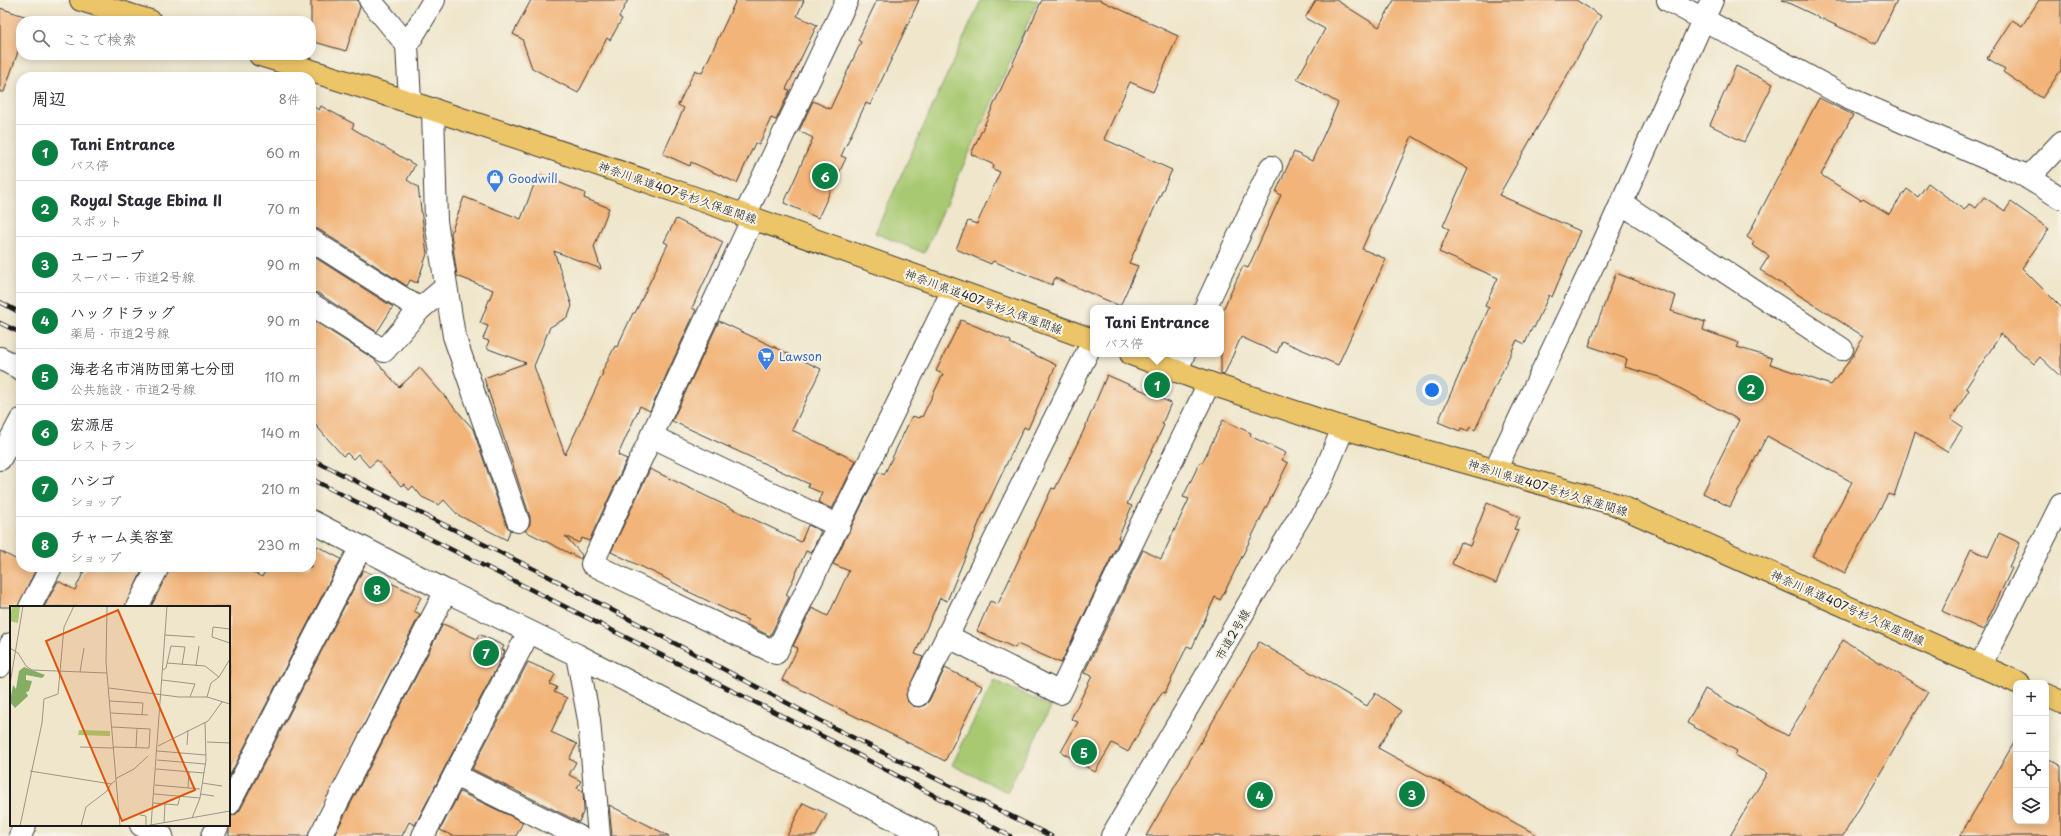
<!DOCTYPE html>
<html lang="ja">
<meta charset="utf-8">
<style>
:root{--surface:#fff;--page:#f7f7f7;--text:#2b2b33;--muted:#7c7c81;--line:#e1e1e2;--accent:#0b8043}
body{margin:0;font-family:"Playpen Sans","Klee One",sans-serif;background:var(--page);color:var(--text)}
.controls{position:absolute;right:12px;bottom:12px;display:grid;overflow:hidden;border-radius:8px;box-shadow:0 2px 10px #0003}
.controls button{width:36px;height:36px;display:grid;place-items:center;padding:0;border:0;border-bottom:1px solid var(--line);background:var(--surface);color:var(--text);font:20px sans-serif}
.you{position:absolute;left:1432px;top:390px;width:14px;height:14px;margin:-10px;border:3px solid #fff;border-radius:50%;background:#1a73e8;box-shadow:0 0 0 6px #1a73e833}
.badge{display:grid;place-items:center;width:26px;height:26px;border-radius:50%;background:var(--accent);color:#fff;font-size:13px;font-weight:700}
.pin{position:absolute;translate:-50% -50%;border:2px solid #fff;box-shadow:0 1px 4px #0006}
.popup{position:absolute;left:1090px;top:305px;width:134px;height:52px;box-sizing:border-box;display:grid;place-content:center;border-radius:8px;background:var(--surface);filter:drop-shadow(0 1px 3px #0005);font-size:13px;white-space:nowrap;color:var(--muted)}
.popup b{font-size:15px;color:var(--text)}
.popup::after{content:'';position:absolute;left:50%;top:100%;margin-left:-8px;border:8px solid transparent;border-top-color:var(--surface)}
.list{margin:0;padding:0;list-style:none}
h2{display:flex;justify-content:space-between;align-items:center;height:52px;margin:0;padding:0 16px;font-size:17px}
h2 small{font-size:13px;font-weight:400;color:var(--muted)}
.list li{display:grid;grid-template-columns:26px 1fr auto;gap:12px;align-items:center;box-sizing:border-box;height:56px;padding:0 16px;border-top:1px solid var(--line)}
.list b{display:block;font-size:15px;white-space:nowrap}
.list p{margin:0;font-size:13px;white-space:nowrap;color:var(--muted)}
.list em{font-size:13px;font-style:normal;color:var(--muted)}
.icon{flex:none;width:22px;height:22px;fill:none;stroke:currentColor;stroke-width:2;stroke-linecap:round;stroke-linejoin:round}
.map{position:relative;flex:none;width:2061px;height:836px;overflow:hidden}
.search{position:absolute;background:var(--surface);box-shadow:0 2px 10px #0003;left:16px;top:16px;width:300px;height:44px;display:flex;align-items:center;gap:10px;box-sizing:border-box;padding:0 14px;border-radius:16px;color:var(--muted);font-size:15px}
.panel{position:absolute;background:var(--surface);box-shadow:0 2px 10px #0003;left:16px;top:72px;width:300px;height:500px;border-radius:16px}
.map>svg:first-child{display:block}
</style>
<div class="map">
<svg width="2061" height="836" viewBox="0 0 2061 836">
<rect width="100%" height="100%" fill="#f7f3e8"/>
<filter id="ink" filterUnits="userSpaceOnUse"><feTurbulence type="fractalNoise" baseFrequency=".025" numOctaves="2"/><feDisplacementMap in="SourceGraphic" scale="8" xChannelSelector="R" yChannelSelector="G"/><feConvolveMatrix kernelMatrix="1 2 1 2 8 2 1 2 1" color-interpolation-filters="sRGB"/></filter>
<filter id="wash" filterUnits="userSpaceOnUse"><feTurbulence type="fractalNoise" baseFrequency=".012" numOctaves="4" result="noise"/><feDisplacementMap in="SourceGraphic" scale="16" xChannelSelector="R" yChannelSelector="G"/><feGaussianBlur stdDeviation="0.9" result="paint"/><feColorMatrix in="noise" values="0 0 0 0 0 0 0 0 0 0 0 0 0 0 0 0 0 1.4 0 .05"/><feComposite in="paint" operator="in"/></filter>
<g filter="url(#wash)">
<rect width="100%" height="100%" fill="#efe6cb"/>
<!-- green -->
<path fill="#a8c971" stroke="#627246" d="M981,0h57l-114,253 -49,-20z
M994,680l57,27 -44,85 -55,-27z"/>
<g id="blocks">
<!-- building -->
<path fill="#f2b478" d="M311,0h47l2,7 -14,44 -35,-10z
M531,0h97l-9,17 3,2 -12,21 -3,-2 -29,55 -46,-25 -10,-29 -9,-5z
M736,0h68l-7,16 20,9 -31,64 4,1 -14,30 -5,-2 -12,27 -4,-2 -18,40 -46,-21 -1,4 -27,-12 21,-46 -6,-3 17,-35 7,3z
M877,0h42l-49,105 -4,-2 -25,53 5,2 -28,60 -34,-15 29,-65 -14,-7 14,-30 17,8 31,-67 -3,-2z
M1042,0h58l78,36 -25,56 -23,-10 -26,57 68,31 -43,93 9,3 -18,40 -65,-28 -3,7 -59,-24 -2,3 -35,-15 12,-28 9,3 23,-52 -7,-3 1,-4 -23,-11z
M1316,0h20l43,27 15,-27h182l25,16 -102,179 81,36 -28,66 -3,-2 -15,33 -2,-1 -7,17 -8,-4 -42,90 -5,-3 -2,4 -7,-3 -1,3 -22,-9 51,-114 -4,-2 13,-28 -59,-26 10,-23 -6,-3 25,-57 -56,-33 -50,113 24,10 -48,106 -56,-24 -5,12 -36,-16 -17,38 -3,-1v-60l22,-48 5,2 33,-73 -5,-3 18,-40 18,9 26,-58 -41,-24 28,-50 -20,-11z
M1782,0h115l-21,44z
M2039,0h22v70l-19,28 -39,-26 2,-3 -18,-11 25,-38 10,6z
M0,8l30,10 -1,3h-8v22l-17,49h-4z
M1736,66l37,18 -29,58 -34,-17z
M1819,98l34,17 -32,60 40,25 2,-2 26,16 18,-25 11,8 10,-14 36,27 5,-6 7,4 8,-11 21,14 6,-9 38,27 -27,39 39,39v70l-21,-20 -6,7 -33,-30 -35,54 3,2 -18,29 12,8 -16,25 -32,-20 -21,64 -6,-2 -43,79 -33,-17 40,-74 -85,-46 -37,71 -27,-14 36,-73 -80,-43 -34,-10 2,-8 -38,-13 27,-73 60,23 -5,15 34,11 -2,8 36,13 -2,4 35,11 -2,6 61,21 22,-29 10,-20 -103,-66 9,-14 -17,-11 2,-3 -7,-5z
M311,105l8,5 2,-4 33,18 -2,4 63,37 -8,15 11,7 9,67 -10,29 -7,-3 -3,6 -89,-57 -7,-1z
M538,174l47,19 -1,5 25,10 -15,39 7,22 -47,-18 18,55 -4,11 -18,10 -16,39 31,89 38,-82 -1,-1 13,-26 2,1 16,-34h2l33,-69 -4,-2 12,-23 47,23 -31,66 4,2 -46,101 -10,-5 -22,49 9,4 -38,82 -7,-3 -3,5 -14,-7 17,19 -1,4 -56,-28 5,-7v-7l-46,-139 42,-15 -40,-15 3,-7 -6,-2 5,-13 -8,-3 13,-33 -36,-14 -6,-43 13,-36 57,22z
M311,255l82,52 -16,25 -59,-39 -7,-1z
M311,319l63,40 25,28 21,-19 53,61 33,96 4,5 -3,10 -49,-25 -14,-15 -5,5 -17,-8 -9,-11 -4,4 -5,-6 -3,2 -24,-26 -8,7 -11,-13 -5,5 -6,-6 -4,3 -32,-36z
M961,320l50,21 -1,2 46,22 -28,64 -4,-2 -43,91 -34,83 -7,-3 -25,56 8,3 -17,38 2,7 5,4 6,1 6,-2 4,-4 16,-33 37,18 -37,75 -163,-81 16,-32 -5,-2 19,-38 16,8 21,-45 -16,-7 45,-92 6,3 28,-59 7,2 1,-2 2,1 21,-43 -7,-3z
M719,321l102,48 -29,61 64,31 -24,48 -14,-7 4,-9 -14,-6 1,-3 -137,-63z
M1107,375l64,28 -9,21 2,1 -37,79 5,2 -14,32 2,1 -59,124 -44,-19 -2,4 -38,-17 13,-30 8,3 54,-116 3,1 28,-57z
M1223,420l28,13 -1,3 36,17 -4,7 6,3 -64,130 -4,7 -5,-3 -23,51 -5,-2 -22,47 -3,-1 -34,60 -16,-9 -17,29 -34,-20 17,-30 -7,-3 21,-43 -8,-3 59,-123 18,9 28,-60 -6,-2 17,-35 2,1z
M650,469l151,73 7,-17 13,6 -10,22 -5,-2 -20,44 3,2 -19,39 -24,-12 2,-4 -63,-30v-1l-22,-12 -52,-25z
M1487,503l33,14 -6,12 4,1 -22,53 -44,-19 8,-22 10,4z
M1999,533l21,10 -11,24 3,1 -29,62 -41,-19 29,-62 17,8z
M317,546l24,13 -112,218v-170h-78l19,-40h73l19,10 5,-10h44v-9z
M0,551l21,11v5h10l5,2 -18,38h-18z
M86,567h58l-19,40h-81l14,-26 17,9z
M363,570l58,27 -7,14 6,3 -112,222h-79v-20l6,-1 5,-5z
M443,624l34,15 2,-5 25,12 -2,4 3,1 -90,174 -6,-3 -7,14h-68z
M1843,640l85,52 -85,144h-113l37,-63 -32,-18 2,-4 -50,-28 18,-34 83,47z
M1259,642l108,64 8,-13 26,18 -23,37 161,88h-393z
M528,662l27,12 -5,10 7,3 -3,5 13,6 -16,34 26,12 -8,15 7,3 -7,13 12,6 -4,7 6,3 1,19 -5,12 -107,-53z
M2015,741l1,80h30v-63l15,8v70h-101z
M460,792l63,30 -7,14h-63l-13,-6z
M803,803l24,11 -11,22h-29z
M609,805l60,31h-57z"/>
</g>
</g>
<g filter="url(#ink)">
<use href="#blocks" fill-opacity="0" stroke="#3c3a36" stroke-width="1"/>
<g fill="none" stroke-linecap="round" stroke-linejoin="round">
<defs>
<path id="minor" d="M370,0l37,45
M1668,0l180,98 172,75 41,25
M410,101l-3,-56 27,-45
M433,109l3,112 18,115 64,185
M2028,178l33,-35
M1621,203l221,146
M745,215l102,-215
M753,218l-161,346 184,89 177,-363
M311,240l109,69
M311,304l73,47 36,-42 26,-22
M1205,308l66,-141
M0,358l21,11
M1176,371l8,-17
M651,436l188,90
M0,459l21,-39
M1495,470l109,-228 108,-242
M311,521l135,70 131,64 350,181
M30,607l21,-40
M137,607l21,-40
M947,636l113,57 149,-310
M577,655l12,65 10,116
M0,666l11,-22
M1980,666l81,-161
M918,695l175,-354
M455,775l123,61
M229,804l132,-257
M141,825l21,11
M20,836l5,-11
M213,836l5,-11
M320,836l126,-245
M423,836l106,-204
M1112,836l211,-359 20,-49"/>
<path id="major" d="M81,0l69,21
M260,55c281,86 557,185 833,285
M1131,354l78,29 134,45 272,76 404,179
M2046,695l15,7"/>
</defs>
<!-- minor casing -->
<use href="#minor" stroke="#3c3a36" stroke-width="24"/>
<!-- major casing -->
<use href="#major" stroke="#3c3a36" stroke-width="24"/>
<!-- minor -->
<use href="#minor" stroke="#fff" stroke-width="22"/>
<!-- major -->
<use href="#major" stroke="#edc569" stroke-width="22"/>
<defs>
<path id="rail" d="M0,302l21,11
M0,323l21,10
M311,459l231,114 300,159 209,104
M311,479l523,263 176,94"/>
</defs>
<!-- rail casing -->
<use href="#rail" stroke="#1c1c1c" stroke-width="4.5"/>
<!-- rail -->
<use href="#rail" stroke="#f7f3e8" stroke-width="3" stroke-dasharray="9" stroke-linecap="butt"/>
</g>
</g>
<!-- icons -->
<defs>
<symbol id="shop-pin" viewBox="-11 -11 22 30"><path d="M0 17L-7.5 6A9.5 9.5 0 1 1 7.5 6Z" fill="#3f7fe0" stroke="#f7f3e8"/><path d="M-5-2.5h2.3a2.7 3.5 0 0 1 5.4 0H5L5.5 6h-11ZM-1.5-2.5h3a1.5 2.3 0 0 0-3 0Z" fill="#fff"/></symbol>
<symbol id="supermarket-pin" viewBox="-11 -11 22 30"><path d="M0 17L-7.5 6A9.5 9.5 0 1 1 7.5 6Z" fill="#3f7fe0" stroke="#f7f3e8"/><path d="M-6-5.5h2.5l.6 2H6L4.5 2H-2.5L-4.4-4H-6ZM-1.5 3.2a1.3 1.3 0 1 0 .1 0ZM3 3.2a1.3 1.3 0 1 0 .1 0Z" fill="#fff"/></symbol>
</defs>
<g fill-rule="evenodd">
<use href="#shop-pin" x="485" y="168" width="20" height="27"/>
<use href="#supermarket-pin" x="756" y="346" width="20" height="27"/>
</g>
<g text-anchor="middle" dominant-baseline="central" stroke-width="4" stroke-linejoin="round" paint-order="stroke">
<!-- shop labels -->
<g font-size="12" fill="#366cbe" stroke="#f7f3e8" text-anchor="start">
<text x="508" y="178">Goodwill</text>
<text x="779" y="356">Lawson</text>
</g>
<!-- street labels -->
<g font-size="12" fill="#1c1c1c" stroke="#f7f3e8">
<text transform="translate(678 192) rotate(19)">神奈川県道407号杉久保座間線</text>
<text transform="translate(984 301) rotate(20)">神奈川県道407号杉久保座間線</text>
<text transform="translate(1548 487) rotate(17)">神奈川県道407号杉久保座間線</text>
<text transform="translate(1848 607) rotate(24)">神奈川県道407号杉久保座間線</text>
<text transform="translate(1232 634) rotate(-60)">市道2号線</text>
</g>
</g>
<!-- overview -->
<g transform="translate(10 606)">
<rect width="220" height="220" fill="#efe6cb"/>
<path d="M2,0h8l-2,17 -8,-2zM69,124l31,1v5l-32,-1z" fill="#a8c971"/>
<path d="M14,61l21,8 -3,3 -16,-3v5l6,1 -3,10 -3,1 2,4 -13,12 -5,-6 3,-17 3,4 3,-18z" fill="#86ad63"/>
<path fill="none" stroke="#9b9585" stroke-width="1" d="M97,0l-1,56 14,164M220,23l-17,-2 -1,10 18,6M155,29l30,2M0,42l8,5 8,13 6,4 75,3M157,57l38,3 14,11M186,60l3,-20M153,64l3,-2 5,-22 14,1 -3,18M70,66l4,-24M152,74l33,4 -5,13M0,78l13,-78M99,82l70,9h28l23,7M197,91l4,-14 8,-6 11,-18M100,95l33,2 -1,12M101,107l37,2M102,121l38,2 -1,19 -36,-1M197,136l23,1M177,139l1,-15M148,140l50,-25 14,-19M70,141l33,1M126,142l1,-20M147,145l49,4M147,154l48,4M146,163l48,4M20,165l81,13 4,-3M105,173l19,-10 14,-13M192,177l20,3M145,179l45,4M178,182l1,-16M144,188l46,4M190,188l14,2M143,197l25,2 2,-9M130,209l6,1v10M182,212l8,-20 6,-38 -1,-38M154,217l1,-19M10,220l22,-103 2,-24 14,-5 6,-67 10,-21M71,220l5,-19 21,-16 4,-7M135,220l85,-15M141,220l16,-220"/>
<path fill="#de560d" fill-opacity="0.15" stroke="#de560d" stroke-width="2" d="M108,4l77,180 -73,31 -76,-180z"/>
<rect width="220" height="220" fill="none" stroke="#1c1c1c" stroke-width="2"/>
</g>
</svg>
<div class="controls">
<button>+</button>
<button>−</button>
<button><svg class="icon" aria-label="locate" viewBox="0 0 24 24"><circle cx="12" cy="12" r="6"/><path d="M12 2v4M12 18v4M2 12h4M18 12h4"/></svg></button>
<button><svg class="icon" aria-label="layers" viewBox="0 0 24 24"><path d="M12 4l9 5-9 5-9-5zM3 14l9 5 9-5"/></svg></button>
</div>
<div class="you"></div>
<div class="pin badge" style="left:1157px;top:385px">1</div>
<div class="popup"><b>Tani Entrance</b>バス停</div>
<div class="pin badge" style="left:1751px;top:388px">2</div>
<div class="pin badge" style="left:1412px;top:794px">3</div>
<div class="pin badge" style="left:1260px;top:795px">4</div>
<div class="pin badge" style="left:1084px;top:752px">5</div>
<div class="pin badge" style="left:825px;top:176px">6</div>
<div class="pin badge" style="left:486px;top:653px">7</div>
<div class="pin badge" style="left:377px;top:589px">8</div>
<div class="search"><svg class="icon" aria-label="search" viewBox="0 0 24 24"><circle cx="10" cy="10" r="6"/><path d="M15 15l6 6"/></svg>ここで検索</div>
<section class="panel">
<h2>周辺<small>8件</small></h2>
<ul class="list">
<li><span class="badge">1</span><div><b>Tani Entrance</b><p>バス停</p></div><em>60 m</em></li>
<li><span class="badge">2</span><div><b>Royal Stage Ebina II</b><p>スポット</p></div><em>70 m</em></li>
<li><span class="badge">3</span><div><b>ユーコープ</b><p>スーパー · 市道2号線</p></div><em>90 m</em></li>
<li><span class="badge">4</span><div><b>ハックドラッグ</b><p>薬局 · 市道2号線</p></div><em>90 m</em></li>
<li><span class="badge">5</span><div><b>海老名市消防団第七分団</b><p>公共施設 · 市道2号線</p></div><em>110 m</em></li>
<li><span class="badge">6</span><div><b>宏源居</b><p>レストラン</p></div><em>140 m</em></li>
<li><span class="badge">7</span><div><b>ハシゴ</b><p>ショップ</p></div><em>210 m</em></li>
<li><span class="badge">8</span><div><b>チャーム美容室</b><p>ショップ</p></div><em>230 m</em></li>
</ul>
</section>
</div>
